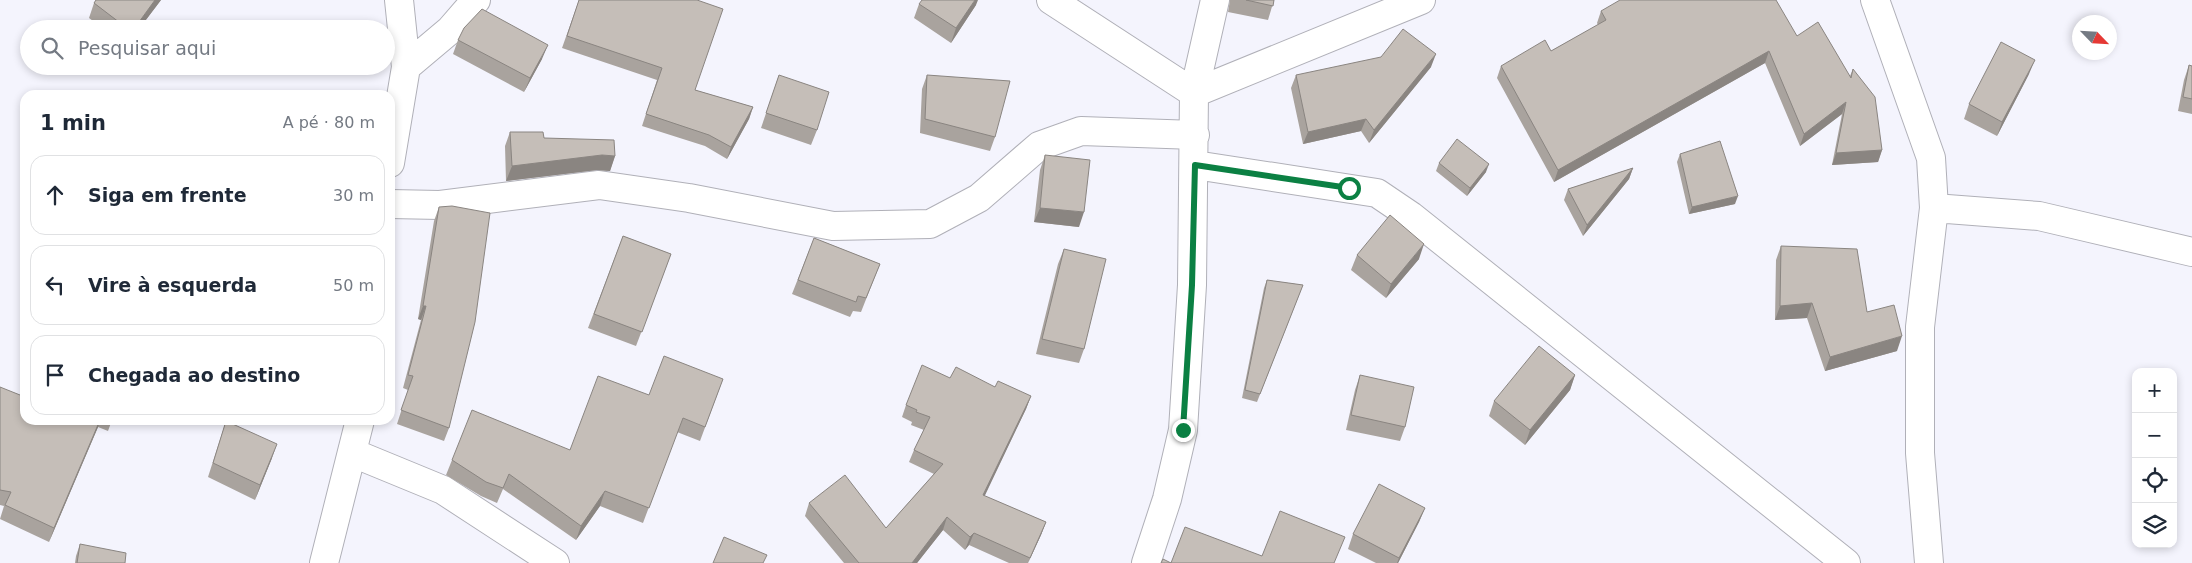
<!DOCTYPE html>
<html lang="pt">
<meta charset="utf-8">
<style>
:root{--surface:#fff;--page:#f2f2f3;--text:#1f2937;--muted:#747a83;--line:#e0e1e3}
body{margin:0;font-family:"DejaVu Sans",sans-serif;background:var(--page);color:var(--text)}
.controls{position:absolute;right:15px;bottom:15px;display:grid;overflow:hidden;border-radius:10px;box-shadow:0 2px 8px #0003}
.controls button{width:45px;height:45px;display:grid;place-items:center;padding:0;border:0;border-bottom:1px solid var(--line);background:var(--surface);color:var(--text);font:25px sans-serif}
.compass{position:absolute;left:2072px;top:15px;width:45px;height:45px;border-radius:50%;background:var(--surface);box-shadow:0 2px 8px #0003;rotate:115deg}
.stop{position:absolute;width:15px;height:15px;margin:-11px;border:4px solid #0b8043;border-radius:50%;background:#fff}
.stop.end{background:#0b8043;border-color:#fff;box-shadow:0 1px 5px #0008}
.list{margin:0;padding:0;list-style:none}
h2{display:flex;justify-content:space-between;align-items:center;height:65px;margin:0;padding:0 20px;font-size:21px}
h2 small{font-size:16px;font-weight:400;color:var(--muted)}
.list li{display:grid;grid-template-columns:32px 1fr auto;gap:15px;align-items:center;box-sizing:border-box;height:80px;margin:0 10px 10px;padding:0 10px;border:1px solid var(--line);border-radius:15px}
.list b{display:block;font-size:19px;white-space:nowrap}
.list em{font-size:16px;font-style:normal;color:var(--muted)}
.icon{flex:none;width:28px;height:28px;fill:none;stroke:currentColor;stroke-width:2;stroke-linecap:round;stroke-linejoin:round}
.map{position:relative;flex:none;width:2192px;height:563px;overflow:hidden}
.search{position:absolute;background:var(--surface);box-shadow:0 2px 8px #0003;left:20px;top:20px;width:375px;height:55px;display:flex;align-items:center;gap:12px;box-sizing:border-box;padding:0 18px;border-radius:28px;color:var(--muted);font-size:19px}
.panel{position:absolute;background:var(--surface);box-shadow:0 2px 8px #0003;left:20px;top:90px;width:375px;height:335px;border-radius:15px}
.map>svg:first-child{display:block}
</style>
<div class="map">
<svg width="2192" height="563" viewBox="0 0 2192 563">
<rect width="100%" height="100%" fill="#f4f4fd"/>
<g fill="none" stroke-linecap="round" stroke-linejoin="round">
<defs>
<path id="street" d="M1051,0l143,93
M1875,0l56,158 3,50 -14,119v126l9,110
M406,67l44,-37 26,-30
M1194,93l227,-93
M390,163l16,-96 -7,-67
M1195,165l182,28 34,23 435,347
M390,204l50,1 159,-20 90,13 144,28 97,-2 49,-26 60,-52 42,-15 114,4
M1934,208l105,8 153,36
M353,453l90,37 112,73
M324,563l36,-143
M1146,563l21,-64 16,-69 9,-145 2,-192 21,-93"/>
</defs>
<!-- street casing -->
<use href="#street" stroke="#b0b0b8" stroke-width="30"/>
<!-- street -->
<use href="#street" stroke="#fff" stroke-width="28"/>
</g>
<!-- wall -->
<path fill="#a9a39e" d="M96,0h65l-22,29h-35l-15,-11 5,-15z
M579,0l116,90 58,17 -4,12 -22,40 -22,-13 -63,-20 15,-46 -95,-32z
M1230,0h44l-6,20 -40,-8z
M919,4l57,1 -25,38 -37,-25z
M1601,11l196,25 53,40 3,-7 29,81 -4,12 -46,3 10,-51 -42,32 -35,-83 -211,119 -57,-104 4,-12 50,-15 47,-26 -1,-2z
M458,40l84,19 -18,33 -71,-38z
M2192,64v50l-14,-3 6,-31 5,-15 3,1z
M1431,67l-62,76 -8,-12 -58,13 -12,-56 5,-13z
M2029,74l-32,62 -33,-17 5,-15z
M779,75l38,55 -6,15 -50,-17z
M927,75l68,62 -5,14 -70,-18 2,-44z
M510,132l34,6 71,18 -5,15 -13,-1 -91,11 -1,-35z
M1680,154l55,50 -46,10 -12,-52z
M1045,155l34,72 -45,-5 6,-52z
M1439,163l47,9 -19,24 -31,-25z
M1633,168l-4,11 -46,57 -19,-36 4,-11z
M439,207l10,221 -5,13 -47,-17 11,-34 -5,-2 18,-68 -3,-1 16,-98z
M623,236l48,18 -35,92 -48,-18z
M814,238l66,26 -19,48 -8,-1 -3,6 -58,-23z
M1781,246l86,66 30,39 -72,20 -18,-53 -32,2 1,-60z
M1064,249l20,100 -5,14 -43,-9 22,-90z
M1357,255l62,4 -33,39 -35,-28z
M1267,280l36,5 -46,117 -15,-4 22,-110z
M1360,375l45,52 -5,14 -54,-11 9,-40z
M1575,375l-5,15 -45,55 -36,-29 5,-15z
M950,378l45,9 36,9 -5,13 -42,87 62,26 -5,13 -13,28h-19l-40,-18 -4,5 -22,-20 -26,33h-73l-39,-47 4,-13 77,25 48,-54 -25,-12 5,-12 10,-20 -13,-5 1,-3 -10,-5 4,-12z
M723,379l-23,62 -23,-9 -34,91 -43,-17 -24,34 -73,-51 -6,14 -16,-7 -35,-21 6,-15 118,-10 79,-55z
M0,387l25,33h87l-4,11 -10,-4 -49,115 -49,-23 4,-13 -4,-1z
M226,421l46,37 -17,42 -47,-23z
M1425,508l-6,14 -21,41h-22l-28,-14 5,-15z
M80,544l45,19h-50l1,-7z"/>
<!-- shaded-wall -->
<path fill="#8a8581" d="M155,0h6l-22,29h-5z
M975,0h3l-2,5 -25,38 5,-15z
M548,45l-6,14 -18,33 6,-14z
M1769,51l-4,12 -211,119 4,-12z
M1436,54l-5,13 -62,76 5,-13z
M2035,60l-6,14 -32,62 5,-14z
M1846,102l-4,12 -42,32 4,-12z
M753,107l-4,12 -22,40 4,-12z
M1366,119l-5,12 -58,13 5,-12z
M1882,150l-4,12 -46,3 4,-12z
M602,155l13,1 -5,15 -13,-1 -91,11 6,-15z
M1489,164l-3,8 -19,24 3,-8z
M1633,168l-4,11 -46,57 4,-11z
M1738,196l-3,8 -46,10 3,-7z
M1040,208l44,4 -5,15 -45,-5z
M1424,244l-5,15 -33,39 5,-14z
M1812,303l-5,15 -32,2 5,-14z
M423,306h3l-5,14 -3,-1z
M1902,336l-5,15 -72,20 5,-14z
M1575,375l-5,15 -45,55 5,-15z
M1031,396l-5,13 -47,99 4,-13z
M100,420l-2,7 -49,115 5,-14z
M277,444l-5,14 -17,42 5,-15z
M605,491l-5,15 -24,34 5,-14z
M1425,508l-6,14 -21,41h-1l2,-5z
M947,517l-4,13 -26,33h-5z
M1046,522l-5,13 -13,28 2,-5z
M974,533l-5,12 -4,5 5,-13z"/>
<!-- building -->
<path fill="#c5beb8" stroke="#8a8581" d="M96,0h59l-21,29h-6l-34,-26z
M579,0h118l26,9 -28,81 58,17 -22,40 -22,-12 -63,-21 16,-46 -95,-32z
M922,0h53l-19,28 -37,-24z
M1246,0h28l-1,6z
M1620,0h156l21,36 21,-14 33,56 2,-9 22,28 7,53 -46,3 10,-51 -42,32 -35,-83 -211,119 -57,-104 44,-26 6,11 55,-31 -5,-9z
M482,9l66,36 -18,33 -72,-38 6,-12z
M1403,29l33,25 -62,76 -8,-11 -58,13 -12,-57 85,-18z
M2001,42l34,18 -33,62 -33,-18z
M2189,65l3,1v33l-9,-2z
M779,75l50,17 -12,38 -51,-17z
M927,75l83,6 -15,56 -70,-18z
M510,132h33l1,6 70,2 1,16 -13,-1 -90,11z
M1457,139l32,25 -19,24 -31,-25z
M1720,141l18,55 -46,11 -12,-53z
M1045,155l45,5 -6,52 -44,-4z
M1633,168l-46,57 -19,-36z
M452,206l38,7 -15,109 -26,106 -48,-18 12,-34 -5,-1 18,-69h-3l16,-99z
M1390,215l34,29 -33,40 -34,-29z
M623,236l48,18 -29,78 -48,-18z
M814,238l66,26 -14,34 -8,-2 -2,6 -58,-22z
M1781,246l76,3 10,63 27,-7 8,31 -72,21 -18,-54 -32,3z
M1064,249l42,10 -22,90 -42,-10z
M1267,280l36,5 -43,109 -15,-4z
M1539,346l36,29 -45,55 -36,-29z
M664,356l59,23 -18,48 -22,-9 -34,90 -44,-17 -24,35 -72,-52 -6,14 -17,-6 -34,-22 20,-50 98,40 28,-74 51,19z
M922,365l28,13 6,-11 39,20 3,-6 33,15 -48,99 63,27 -16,36 -56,-25 -4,4 -23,-20 -35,46h-53l-50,-60 36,-28 41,53 57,-64 -29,-14 16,-33 -14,-5 1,-2 -11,-5z
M1360,375l54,12 -9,40 -54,-12z
M0,387l25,10v23h75l-46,108 -49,-23 6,-13 -11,-2z
M226,421l51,23 -17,41 -47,-22z
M1379,484l46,24 -26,50 -46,-24z
M1280,511l65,26 -11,26h-173l2,-4 8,4 14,-36 77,29z
M724,537l43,18 -4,8h-50z
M80,544l46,9 -1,10h-48z"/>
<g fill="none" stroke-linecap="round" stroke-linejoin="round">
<!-- route -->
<path stroke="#0b8043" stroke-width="6" d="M1183,430l9,-145 3,-120 154,23"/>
</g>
</svg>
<div class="controls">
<button>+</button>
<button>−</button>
<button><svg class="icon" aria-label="locate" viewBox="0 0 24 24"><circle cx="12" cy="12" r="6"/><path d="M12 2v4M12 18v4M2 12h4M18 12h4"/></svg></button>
<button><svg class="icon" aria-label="layers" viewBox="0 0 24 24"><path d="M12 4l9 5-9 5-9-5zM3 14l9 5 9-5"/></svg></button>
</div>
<svg class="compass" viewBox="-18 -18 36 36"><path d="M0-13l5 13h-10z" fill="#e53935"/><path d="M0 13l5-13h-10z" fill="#747a83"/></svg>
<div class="stop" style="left:1349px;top:188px"></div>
<div class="stop end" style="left:1183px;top:430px"></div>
<div class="search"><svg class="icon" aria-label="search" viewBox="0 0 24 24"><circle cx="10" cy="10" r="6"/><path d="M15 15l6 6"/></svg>Pesquisar aqui</div>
<section class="panel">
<h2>1 min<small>A pé · 80 m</small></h2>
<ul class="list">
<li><svg class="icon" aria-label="ahead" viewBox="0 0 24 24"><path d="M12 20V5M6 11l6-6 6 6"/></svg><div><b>Siga em frente</b></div><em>30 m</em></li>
<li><svg class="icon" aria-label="left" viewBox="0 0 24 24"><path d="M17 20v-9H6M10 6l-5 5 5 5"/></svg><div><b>Vire à esquerda</b></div><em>50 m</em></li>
<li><svg class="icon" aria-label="arrive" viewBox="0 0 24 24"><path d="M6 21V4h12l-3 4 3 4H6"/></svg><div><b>Chegada ao destino</b></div></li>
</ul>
</section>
</div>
